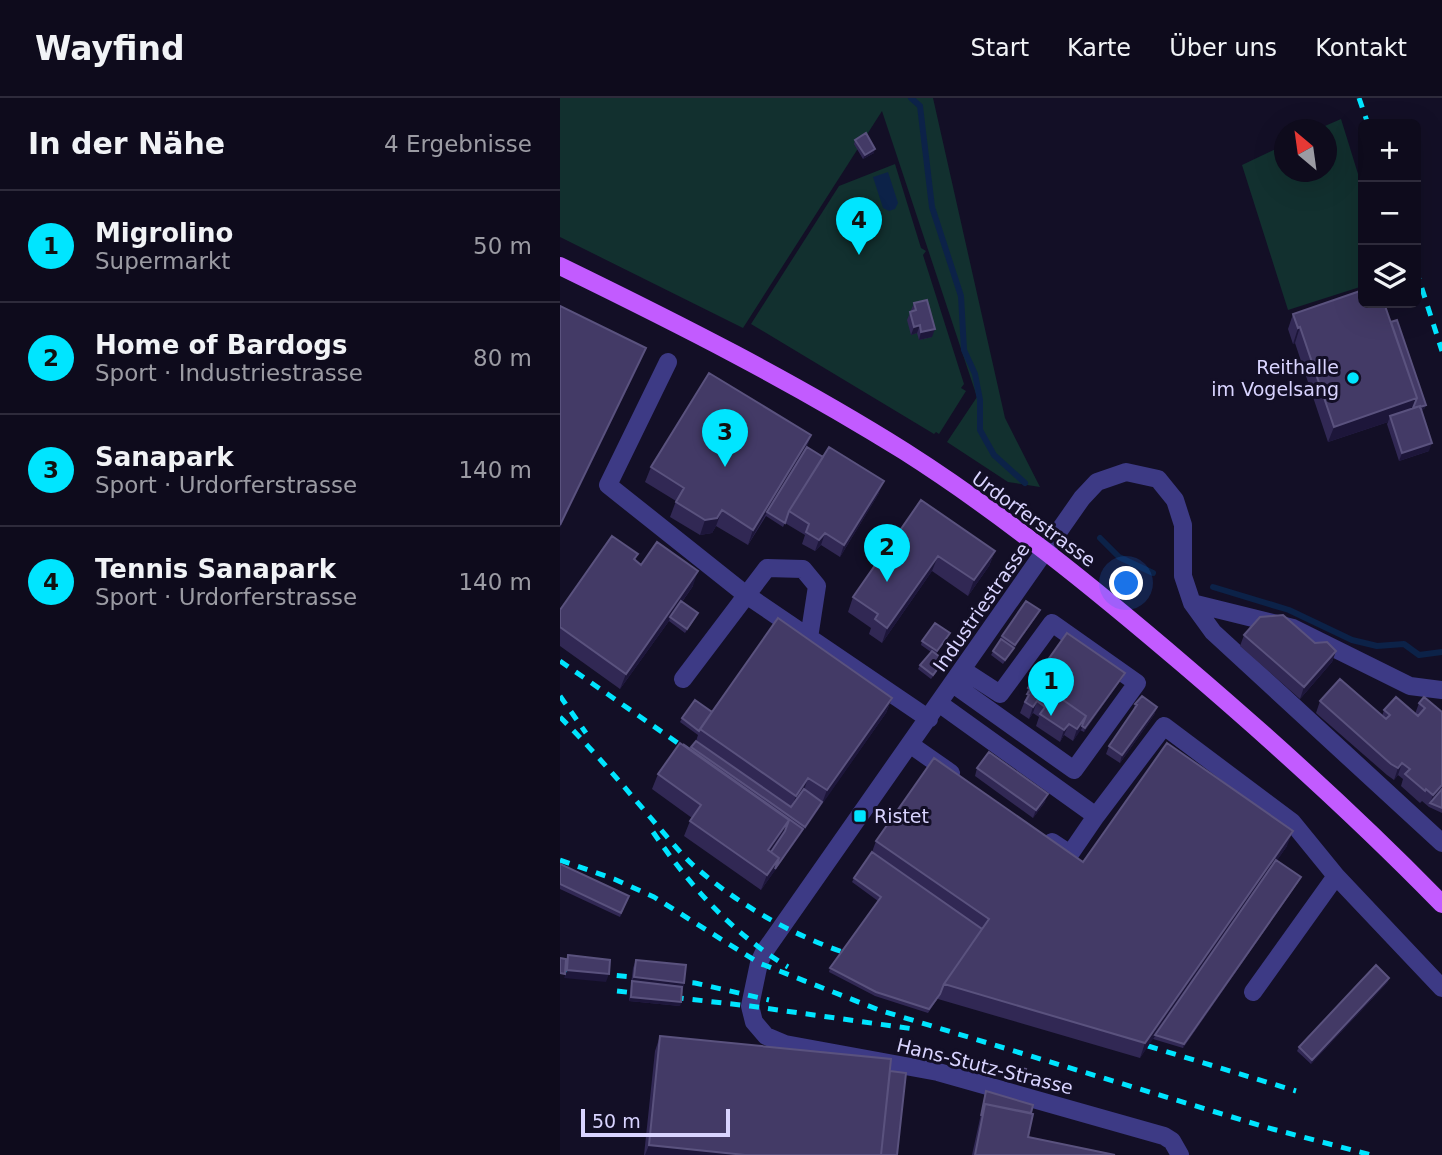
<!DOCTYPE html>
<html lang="de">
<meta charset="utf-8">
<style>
:root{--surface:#0e0b1c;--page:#1c1929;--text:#f1f3f6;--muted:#9b9ba3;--line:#2e2b3b;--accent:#00e5ff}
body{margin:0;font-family:"DejaVu Sans",sans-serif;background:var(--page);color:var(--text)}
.controls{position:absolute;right:21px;top:21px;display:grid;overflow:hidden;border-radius:10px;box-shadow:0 7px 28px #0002}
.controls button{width:63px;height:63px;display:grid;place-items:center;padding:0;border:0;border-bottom:2px solid var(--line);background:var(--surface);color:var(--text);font:35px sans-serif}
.compass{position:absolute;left:714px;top:21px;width:63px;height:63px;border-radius:50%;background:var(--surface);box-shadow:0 7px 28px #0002;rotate:331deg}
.scale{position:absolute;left:21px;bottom:18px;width:149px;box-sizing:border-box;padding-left:7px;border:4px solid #d9d4ff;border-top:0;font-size:19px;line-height:24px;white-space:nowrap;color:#d9d4ff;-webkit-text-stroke:5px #130f26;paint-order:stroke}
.you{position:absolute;left:567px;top:486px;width:24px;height:24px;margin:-18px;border:5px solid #fff;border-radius:50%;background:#1a73e8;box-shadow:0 0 0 10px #1a73e833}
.badge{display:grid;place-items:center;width:46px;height:46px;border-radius:50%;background:var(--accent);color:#111;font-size:23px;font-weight:700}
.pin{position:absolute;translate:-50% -58px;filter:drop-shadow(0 2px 4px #0008)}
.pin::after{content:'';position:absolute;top:37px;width:24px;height:21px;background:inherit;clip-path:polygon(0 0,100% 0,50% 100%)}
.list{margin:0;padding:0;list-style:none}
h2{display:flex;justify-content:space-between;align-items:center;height:91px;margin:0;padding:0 28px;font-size:30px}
h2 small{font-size:23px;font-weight:400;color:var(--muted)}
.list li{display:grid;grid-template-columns:46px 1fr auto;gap:21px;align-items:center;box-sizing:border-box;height:112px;padding:0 28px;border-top:2px solid var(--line)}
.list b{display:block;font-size:26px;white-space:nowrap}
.list p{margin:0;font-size:23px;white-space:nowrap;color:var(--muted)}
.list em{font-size:23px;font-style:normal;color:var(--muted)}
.icon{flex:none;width:38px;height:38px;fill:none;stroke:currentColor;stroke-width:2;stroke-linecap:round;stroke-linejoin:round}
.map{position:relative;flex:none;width:882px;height:1057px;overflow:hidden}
header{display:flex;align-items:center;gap:42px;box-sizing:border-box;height:98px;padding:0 35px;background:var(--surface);border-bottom:2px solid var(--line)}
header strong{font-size:33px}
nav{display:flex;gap:38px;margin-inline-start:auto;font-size:24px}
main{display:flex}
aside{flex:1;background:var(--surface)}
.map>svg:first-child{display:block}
</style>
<header>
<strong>Wayfind</strong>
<nav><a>Start</a><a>Karte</a><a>Über uns</a><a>Kontakt</a></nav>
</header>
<main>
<aside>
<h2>In der Nähe<small>4 Ergebnisse</small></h2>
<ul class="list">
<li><span class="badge">1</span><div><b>Migrolino</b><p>Supermarkt</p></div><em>50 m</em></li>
<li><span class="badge">2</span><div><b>Home of Bardogs</b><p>Sport · Industriestrasse</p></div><em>80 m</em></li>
<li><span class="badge">3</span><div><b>Sanapark</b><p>Sport · Urdorferstrasse</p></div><em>140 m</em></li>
<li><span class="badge">4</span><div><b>Tennis Sanapark</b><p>Sport · Urdorferstrasse</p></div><em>140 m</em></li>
</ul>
</aside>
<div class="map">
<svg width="882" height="1057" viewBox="0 0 882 1057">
<rect width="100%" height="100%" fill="#130f26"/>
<!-- green -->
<path fill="#12302f" d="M0,0h373l72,320 35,69 -32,-5 -61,-40 30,-45 -95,-286 -139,217 -183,-91z
M781,21l22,71v96l-75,24 -46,-145 42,-20v27h42v-42l-8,-1z
M335,66l26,84 5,3 -3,4 41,129 -3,4 5,3 -27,43 -3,-2 -2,2 -183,-110 88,-138z"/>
<!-- water -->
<path fill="#0c2248" d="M328,74l10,31 -3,6 -6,2 -6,-3 -10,-31z"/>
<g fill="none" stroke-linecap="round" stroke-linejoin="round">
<!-- stream -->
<path stroke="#0c2248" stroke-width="6" d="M351,0l9,8 12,101 29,89 3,54 11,24 5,26v30l14,25 31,28
M540,440l19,19 34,16
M653,489l76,23 63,30 25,6 27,-2 15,11 23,-3"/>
<!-- minor -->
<path stroke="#3d3a85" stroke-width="18" d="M108,264l-60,123 137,109 184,125
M632,505l101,25 117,58 32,4
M123,581l84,-111 36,1 14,17 -8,52
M393,586l121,86 63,-87 -85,-60 -52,71 -37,-24
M380,606l156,112 -26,38 -18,-12
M351,647l40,28
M536,718l68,-90 128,96 44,54 106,112
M693,894l83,-116
M620,1057l-8,-14 -8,-5 -226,-64 -153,-28 -19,-8 -12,-14 -4,-16 9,-43 5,-11 318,-454 15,-16 29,-10 32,7 17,21 8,25v51l9,27 21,29 229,211"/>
<!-- major -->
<path stroke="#c25bff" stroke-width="18" d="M0,168c117,57 234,116 344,185 99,63 191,138 280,214 89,76 176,155 258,239"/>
<!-- rail -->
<path stroke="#00e5ff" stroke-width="5" stroke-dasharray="10 9" stroke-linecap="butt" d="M799,0l9,26
M856,172l26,81
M0,563l135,94
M0,598l26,37
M0,619c32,32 61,66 90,100 14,16 28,34 43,48 49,43 106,74 168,93
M93,734c36,53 79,101 135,135
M0,762l54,19 40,18 105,66 120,47 386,117 106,28
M0,872l135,13 74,17
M57,893l133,15 164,23
M588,948l148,45"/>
</g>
<!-- wall -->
<path fill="#312854" d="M295,42l19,13 -11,6 -9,-15z
M354,205l18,34 -13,3 -2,-7 -6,2 -4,-15z
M733,216l98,8 35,83 -2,4 -3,1 8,41 -30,10 -12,-37 1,-2 -60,20 -33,-99 -2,1 -5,-15z
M247,349l72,46 -39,64 -19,-12 -6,6 -13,-7 3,-9 -20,-12 -2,4 -17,-11 -18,29 -32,-19 -4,7 -12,2 -30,-18 6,-16 -31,-19 6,-15z
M334,441l101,12 -6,15 -21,30 -36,-25 -50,72 -13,-9 2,-6 -23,-16 5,-15 28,-41 4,-10z
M78,456l-3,7 6,4 52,21 -11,16 14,15 -11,16 -16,-12 -49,68 -60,-43v-36z
M478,516l-35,50 -12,-9 11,-19z
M684,537l92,16 -4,11 -32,37 -60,-53z
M388,539l-12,17 7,10 -12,15 -13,-10 2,-4 11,-13 -10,-7 1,-4z
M565,575l-2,4 -39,55 -4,-2 -7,11 -9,-6 -4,7 -24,-16 3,-9 -6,-4 -4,6 -9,-6 8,-20 -1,-1 1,-4z
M332,600l-6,15 -125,177 -77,-54 6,-15 2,-3 -40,-29 6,-15 32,-25 6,-8 2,-6 -18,-13 2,-4 30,-6z
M760,603l62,15 2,-6 31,4 4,-11 23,9v101l-13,-6 -7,-6 -2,2 -19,-17 2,-7 -5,-4 -4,5 -7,-5 -71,-62z
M575,606l22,3 -3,8 -34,48 -14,-9 3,-8 24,-34z
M417,670l68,34 -12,16 -58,-42z
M316,743l207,21 204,-16 -10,14 22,21 -116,167 -30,-9v-1l-13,20 -202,-59v-1l-10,15 -53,-17 -46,-24 1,-4 48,-67 -26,-19 2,-4 18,-26z
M0,766l69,32 -9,21 -60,-28z
M76,862l48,23 -4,23 -51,-5 4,-33z
M828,884l-77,82 -14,-13 2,-4z
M100,938l230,35 7,84h-253l11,-104z
M457,969l9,2 -4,11 -8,-3z
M426,993l42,46 87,18h-143z"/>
<!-- shaded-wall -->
<path fill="#1d163a" d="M315,51l-1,4 -11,6 2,-4z
M360,227l-3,8 -6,2 3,-8z
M740,229l-5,16 -2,1 5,-16z
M375,231l-3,8 -13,3 2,-8z
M86,250l-6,15 -80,165v-3z
M857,300l9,7 -2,4 -33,11 -1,-4 -2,6 -60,20 6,-15z
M251,337l-5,16 -39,61 -19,33 5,-15z
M872,345l-3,8 -30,10 3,-8z
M324,383l-5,12 -39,64 4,-12z
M162,412l-6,16 -4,7 -12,2 5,-15z
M265,435l-4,12 -6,6 4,-11z
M435,453l-6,15 -21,30 6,-16z
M378,458l-6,15 -50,72 5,-15z
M138,473l-5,15 -22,31h-1l-1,4 -49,68 6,-15z
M480,512l-2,4 -24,35 1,-4z
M776,553l-4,11 -32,37 4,-12z
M565,575l-2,4 -39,55 1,-4z
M332,600l-6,15 -65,93 6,-16z
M477,603l-4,12 -4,6 4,-12z
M597,609l-3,8 -34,48 2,-8z
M526,618l-3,11 -10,14 4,-12z
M509,626l-5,11 -4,7 4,-12z
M842,665l-4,12 -4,5 4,-12z
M248,680l-5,15 -13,18 6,-15z
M882,687v7l-12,11 3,-8z
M488,696l-3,8 -12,16 3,-8z
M262,704l-1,4 -17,25 1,-4z
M229,722l-5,15 -19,27 3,-12z
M243,731l-1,4 -41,57 6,-15 12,-17z
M733,733l-6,15 -147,212 5,-15z
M741,779l-2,4 -116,167 1,-4z
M7,872l42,4 -3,8 -42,-4z
M74,879l50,6 -3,8 -49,-10z
M829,880l-1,4 -77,82 1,-4z
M71,899l50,5 -1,4 -51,-5z
M89,1047l96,10h-100z"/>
<!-- building -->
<path fill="#433a66" stroke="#5a527e" stroke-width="2" d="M306,35l9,16 -10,6 -10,-15z
M803,192v13h21l33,95 -83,29 -34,-100 -2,1 -5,-14z
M367,202l8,29 -14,3 -1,-7 -6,2 -4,-15 6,-2 -2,-7z
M0,208l86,42 -86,177z
M837,222l29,85 -6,2v-1l-7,2 4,-10 -26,-76z
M149,275l102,62 -58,95 -31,-20 -5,8 -12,2 -29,-18 8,-14 -33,-21z
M860,308l12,37 -30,10 -12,-37z
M247,349l16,10 -34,54 -4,12 -18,-11z
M269,349l55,34 -40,64 -19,-12 -6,7 -13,-8 3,-8 -20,-13z
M361,402l74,51 -21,29 -36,-24 -51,72 -12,-9 3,-5 -25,-17 34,-49 -2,-2 6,-9 3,2z
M52,438l26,18 -4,5 7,6 16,-23 41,29 -72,103 -66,-47v-17z
M121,503l17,12 -11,16 -17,-12z
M466,503l14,9 -25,35 -13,-9z
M723,517l32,28 12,-1 9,9 -32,36 -60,-52 16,-18z
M218,520l114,80 -65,92 -19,-12 -12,18 -96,-67z
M375,525l15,10 -13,18 -15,-10z
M507,535l58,40 -40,55 -3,-2 4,-10 -50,-35 -6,8 -2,-1z
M441,541l13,9 -9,12 -12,-9z
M372,553l12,9 -11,15 -13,-10z
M780,581l46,40 4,-4 -6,-5 12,-13 22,19 7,-8 -6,-5 5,-6 18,15v73l-9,10 -7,-6 -1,2 -20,-17 5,-5 -8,-6 -4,5 -7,-4 -71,-63z
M476,583l50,35 -9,13 -8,-5 -5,6 -24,-16 5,-7 -8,-6 -4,6 -8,-5 4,-7 -2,-1z
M582,598l15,11 -35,48 -13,-9 28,-41 -2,-1z
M135,602l17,12 -13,19 -17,-13z
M136,643l95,66 13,-18 18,13 -17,25 -114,-80z
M120,645l109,77 -21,30 11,8 -12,17 -77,-54 11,-16 -43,-31z
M607,645l126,88 -148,212 -201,-59 45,-65 -113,-78 58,-83 149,104z
M123,646l120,85 -28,40 4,-11 -8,-6 14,-21 4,-11z
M429,654l59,42 -12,16 -59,-42z
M882,691v19l-12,-5z
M312,754l110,77 -38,55 -4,10 -11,15 -53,-17 -46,-24 51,-71 -27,-19z
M716,762l25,17 -117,167 -29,-9z
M0,766l69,32 -8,17 -61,-29z
M8,857l42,5 -1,14 -42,-4z
M0,860l6,1 -1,15 -5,-1z
M76,862l50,5 -2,18 -50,-6z
M816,867l13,13 -77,82 -13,-13z
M72,883l50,6 -1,15 -50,-5z
M100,938l231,23 -10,96h-136l-96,-10z
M457,969l9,2 -2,7 -9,-3z
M330,973l16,2 -9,82h-16z
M426,993l47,14 -2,8 -46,-9 -4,12z
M425,1006l48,10 -5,23 87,18h-140z"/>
<!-- markers -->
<g fill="#00e5ff" stroke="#130f26" stroke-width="2.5">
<circle cx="793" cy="280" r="7"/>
<rect x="293" y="711" width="14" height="14" rx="3.5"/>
</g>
<g text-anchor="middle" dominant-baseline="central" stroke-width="6" stroke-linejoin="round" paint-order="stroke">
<!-- poi labels -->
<g font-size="19" fill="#d9d4ff" stroke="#130f26" text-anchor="end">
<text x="779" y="269">Reithalle<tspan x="779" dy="22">im Vogelsang</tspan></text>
<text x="314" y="718" text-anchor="start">Ristet</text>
</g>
<!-- street labels -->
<g font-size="19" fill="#d9d4ff" stroke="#130f26">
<text transform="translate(474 421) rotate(36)">Urdorferstrasse</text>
<text transform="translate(421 509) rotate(-55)">Industriestrasse</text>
<text transform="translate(425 968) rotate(14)">Hans-Stutz-Strasse</text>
</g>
</g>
</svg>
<div class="controls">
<button>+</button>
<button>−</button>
<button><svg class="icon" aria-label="layers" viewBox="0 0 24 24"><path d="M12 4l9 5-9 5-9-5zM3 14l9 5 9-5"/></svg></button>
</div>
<svg class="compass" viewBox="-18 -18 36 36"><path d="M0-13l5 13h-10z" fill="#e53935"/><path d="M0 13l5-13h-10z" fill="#9b9ba3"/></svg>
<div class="scale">50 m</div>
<div class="you"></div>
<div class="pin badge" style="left:491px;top:618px">1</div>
<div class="pin badge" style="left:327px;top:484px">2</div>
<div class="pin badge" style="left:165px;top:369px">3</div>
<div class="pin badge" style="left:299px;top:157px">4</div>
</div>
</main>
